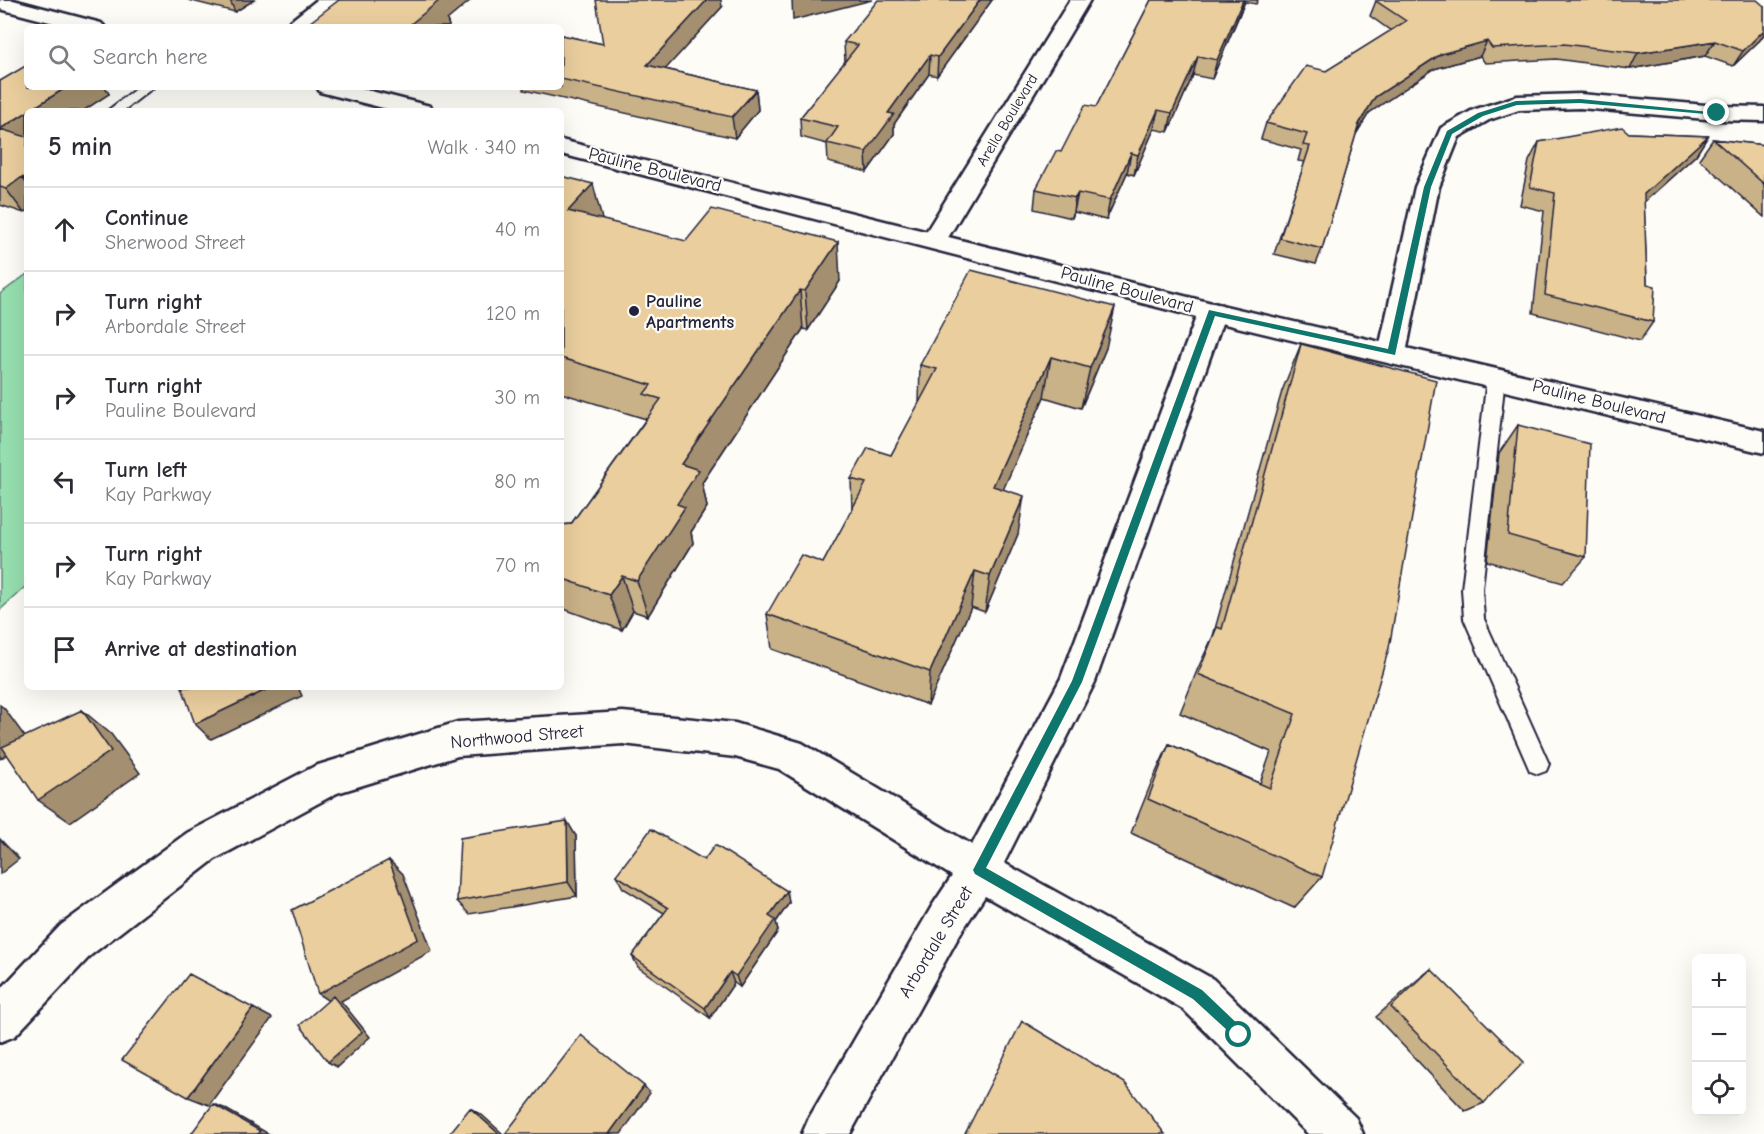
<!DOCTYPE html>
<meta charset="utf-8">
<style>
:root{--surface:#fff;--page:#f2f2f3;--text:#2b2b33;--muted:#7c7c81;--line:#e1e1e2}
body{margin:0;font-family:"Comic Neue",sans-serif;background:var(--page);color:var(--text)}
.controls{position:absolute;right:18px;bottom:18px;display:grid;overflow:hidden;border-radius:9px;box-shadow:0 6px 24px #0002}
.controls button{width:54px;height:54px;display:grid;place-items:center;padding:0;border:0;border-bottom:2px solid var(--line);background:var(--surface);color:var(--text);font:30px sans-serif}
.stop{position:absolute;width:18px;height:18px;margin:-14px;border:4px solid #0f766e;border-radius:50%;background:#fff}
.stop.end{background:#0f766e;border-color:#fff;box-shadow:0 2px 6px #0008}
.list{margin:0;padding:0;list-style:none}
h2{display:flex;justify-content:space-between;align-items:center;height:78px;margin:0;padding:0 24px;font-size:26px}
h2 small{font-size:20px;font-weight:400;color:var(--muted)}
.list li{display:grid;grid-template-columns:39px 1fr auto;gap:18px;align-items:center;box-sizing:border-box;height:84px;padding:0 24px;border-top:2px solid var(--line)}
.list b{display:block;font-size:22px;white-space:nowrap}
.list p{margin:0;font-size:20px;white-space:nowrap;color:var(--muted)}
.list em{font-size:20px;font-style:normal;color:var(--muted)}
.icon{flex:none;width:33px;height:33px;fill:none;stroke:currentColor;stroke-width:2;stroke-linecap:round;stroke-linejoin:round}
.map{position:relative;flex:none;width:1764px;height:1134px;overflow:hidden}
.search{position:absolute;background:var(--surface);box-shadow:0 6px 24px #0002;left:24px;top:24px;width:540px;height:66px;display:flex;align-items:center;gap:15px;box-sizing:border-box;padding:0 21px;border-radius:9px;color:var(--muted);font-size:22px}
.panel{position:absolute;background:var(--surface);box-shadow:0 6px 24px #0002;left:24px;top:108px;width:540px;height:582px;border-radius:9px}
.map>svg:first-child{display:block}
</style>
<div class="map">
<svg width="1764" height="1134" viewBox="0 0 1764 1134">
<rect width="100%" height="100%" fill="#fdfcf7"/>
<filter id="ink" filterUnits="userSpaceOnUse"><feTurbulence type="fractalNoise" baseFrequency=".0167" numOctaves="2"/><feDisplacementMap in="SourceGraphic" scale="12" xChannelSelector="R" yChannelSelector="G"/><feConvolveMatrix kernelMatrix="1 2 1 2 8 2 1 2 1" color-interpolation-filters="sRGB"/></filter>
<g filter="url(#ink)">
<!-- green -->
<path fill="#96dfaf" stroke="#5c8075" stroke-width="1.5" d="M27,274v311l-27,25v-316z"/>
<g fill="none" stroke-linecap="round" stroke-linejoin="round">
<defs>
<path id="lane" d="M138,87h16l-31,24h-16z
M1496,372l6,2 3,4 -23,211 2,30 65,145 -3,7 -8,3 -8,-3 -66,-152 -2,-30 25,-211 3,-4z"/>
<path id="street" d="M317,0h23l-33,27h-24z
M1070,0h20l-147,246 -9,2 -9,-2 -4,-6z
M1580,94l137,12 47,1v14l-47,-1 -137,-12 -61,2 -30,10 -30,17 -20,50 -33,166 -4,7 -10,3 -10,-3 -4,-7 37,-166 26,-59 32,-18 44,-14z
M1212,303l10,2 4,7 -131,370 -91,181 209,116 143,139 7,16h-55l-125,-125 -198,-113 -25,38 -110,200h-48l7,-16 123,-212 20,-30 -173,-107 -44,-12 -112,-13 -165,12 -121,37 -122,66 -124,96 -76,81 -15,6v-52l61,-65 126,-92 128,-67 143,-44 165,-10 112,11 67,20 170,102 89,-167 137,-366 4,-7z"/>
<path id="secondary" d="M0,0h13l88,23 4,4h-36l-69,-18z
M317,87h38l75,19 4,5h-39l-75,-19z
M561,140l651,163 552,128v22l-552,-132 -651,-167z"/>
</defs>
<!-- lane casing -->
<use href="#lane" stroke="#22223b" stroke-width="4"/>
<!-- street casing -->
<use href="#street" stroke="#22223b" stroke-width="5"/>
<!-- secondary casing -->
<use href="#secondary" stroke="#22223b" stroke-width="5"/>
<!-- lane -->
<use href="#lane" fill="#fdfcf7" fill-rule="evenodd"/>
<!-- street -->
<use href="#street" fill="#fdfcf7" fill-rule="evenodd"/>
<!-- secondary -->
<use href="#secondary" fill="#fdfcf7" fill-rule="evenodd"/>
</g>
<!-- wall -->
<path fill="#c9b188" stroke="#22223b" stroke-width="1.5" d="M188,0h66l-19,12z
M992,0l-55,76 -8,-2 -35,50v10l-27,38 -39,-10 -1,-18 -26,-7 -1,-19 45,-56 -1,-20z
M1151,0h107l-2,4 -11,-2 -33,77 -19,-4 -25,57 -14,-3 -20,46 -7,-2 -21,47 -32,-8 -2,6 -38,-9 2,-20 25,-37 35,-45z
M1376,1l388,5v28l-4,6 -27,26 -28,-10 -75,13 -74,-10 -71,4 -5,-7 -46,13 -65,44 -13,21 -34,115 -6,15 -42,-10 31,-92 -7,-1 3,-11 -40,-11 5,-16 60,-52 65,-40 -21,-15z
M722,7l-57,62 91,21 2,20 -23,28 -211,-48v-3h37v-52l42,9z
M447,20l2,6 -2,1h-136l-2,-4z
M0,81l27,6h78l4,7 -82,17v100l-3,2 -24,-8z
M1629,133l79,3 -12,19 -52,47 3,82 6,38 -13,19 -107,-28 11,-102 -24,-6 9,-44 10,-19z
M1713,139l51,6v72l-65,-58z
M561,176l41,44 238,61 -32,49 -5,-1 -101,154 5,24 -16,25 2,11 -45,73 -15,-5 -11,19 -61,-22v-83l10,-1 75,-105 -85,-26z
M1301,344l21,533 -28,31 -163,-75 21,-52 17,-37 91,39 11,-31 -91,-39 18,-45 15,-32 69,-245z
M1106,348l-25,60 -37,-11 -41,92 15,45 -33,78 -14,-5 -43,98 -156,-56 -5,-35 56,-51 29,-53 -1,-31 40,-24 28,-51 1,-39z
M1518,425l68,132 -23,26 -76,-22 12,-108z
M576,836l1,60 -108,18 -12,-13z
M704,860l83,31 2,12 -13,19 2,9 -38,56 -6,-4 -24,35 -72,-51 -6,-11 32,-43 -41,-25 -7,-13z
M1431,969l53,134 -19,8 -89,-94 40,-36z"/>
<!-- shaded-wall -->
<path fill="#a4906f" stroke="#22223b" stroke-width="1.5" d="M230,0h24l-19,12z
M433,0h38l-24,20 2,6 -2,1h-40z
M707,0h14l1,7 -71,78 -4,-20z
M796,0h76l-79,20 -1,-19z
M980,0h12l-55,76 1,-19z
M1243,0h2l-33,79 5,-19z
M1764,30v4l-4,6 -27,26 10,-15z
M1487,41l-7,15 -46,13 -65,44 -16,26 6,-15 16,-27 66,-43z
M1715,41l-10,15 -75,13 8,-16z
M930,55l-1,19 -35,50v10l-27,38 -1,-20 22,-39z
M1198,56l-5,19 -25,57 4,-19z
M67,87h38l4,7 -26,17h-55z
M756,90l2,20 -23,28 -3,-21z
M1158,110l-4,19 -20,46 4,-20z
M27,112v35l-27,-18z
M1708,136l-12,19 -64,58 12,-19z
M1131,153l-4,20 -21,47 4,-20z
M22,177l5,7v27l-3,2 -18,-24z
M593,184l10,39 -35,-12z
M1078,193l-4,19 -2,6 3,-20z
M838,242l2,39 -32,49 -3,-39z
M800,290l3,39 -101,154 5,24 -16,25 2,11 -45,73 -11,-35 40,-77 4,-40z
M1115,307l-9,41 -25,60 9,-40z
M1051,357l-7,40 -56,127 5,-38z
M1024,496l-6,38 -33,78 5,-36z
M975,571l-4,36 -43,98 2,-33z
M622,576l11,35 -11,19 -13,-35z
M272,687h26l4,9 -91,43 -16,-15z
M0,705l4,3 24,33 -28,18z
M82,710l29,24 29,39 -70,49 -32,-22z
M567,821l9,15 1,60 -9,-14z
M0,839l19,20 -19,15z
M389,860l14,14 29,77 -91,50 29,36 -33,30 -9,-5 7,-57 -17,-11z
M787,891l2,12 -13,19 2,9 -38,56 -4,-11 33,-60z
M730,972l4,11 -24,35 -5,-10z
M253,1008l19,10 -63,87 -21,-8z
M644,1086l6,7 -29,41h-12z
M213,1104l11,4 45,26h-12z
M470,1108l12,7 21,19h-4z"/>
<!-- building -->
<path fill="#eace9e" stroke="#22223b" stroke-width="1.5" d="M339,0h101l-33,27h-79l-19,-4z
M596,0h111l-60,65 109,25 -24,27 -171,-38v-44l42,9z
M878,0h102l-42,57 -8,-2 -42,58 6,1 -28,38 -39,-9 11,-16 -38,-9 58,-73 -14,-3z
M1151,0h92l-26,60 -19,-4 -26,57 -14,-3 -20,45 -7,-2 -21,47 -32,-7 -3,5 -39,-9 20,-38 5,1 24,-47 11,2z
M1380,0h377l7,6v24l-21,21 -28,-10 -77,12 -74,-9 -72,4 -5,-7 -46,13 -66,43 -16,27 -37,125 -42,-11 30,-92 -7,-1 4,-11 -41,-11 40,-57 20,5 80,-50 -30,-20z
M27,65v22h40l-67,42 27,8v42l-5,-2 -16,12 -6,-2v-106z
M1622,127l7,6 79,3 -64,58 3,90 8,2 -2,36 -108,-27 10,-102 -25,-6 9,-45z
M1713,139l51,6v39z
M561,176l32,8 -25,27 118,30 26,-32 126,33 -33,49 -5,-1 -119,174 18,6 -22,34 8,3 -48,74 -15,-5 -13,19 -48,-17v-53l10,-1 90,-125 -17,-5 7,-9 -90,-27z
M971,270l144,37 -25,61 -39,-11 -58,129 31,10 -34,80 -15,-5 -45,101 -163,-58 34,-59 22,8 43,-80 -15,-4 17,-31 23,7 46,-86 -17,-4z
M1301,344l135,36 -47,268 -67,229 -174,-78 21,-55 101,44 25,-74 -97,-40 19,-47 5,2z
M1518,425l72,19 -4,113 -78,-22z
M182,687h90l-77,37z
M82,710l29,41 -73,49 -36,-53z
M567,821l1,61 -111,19 3,-63z
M651,829l53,31 11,-15 72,46 -18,25 6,4 -39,56 -6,-4 -25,36 -73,-52 36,-48 -52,-33z
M389,860l29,79 -100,55 -26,-84z
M1431,969l93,93 -40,41 -93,-96z
M189,974l64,34 -65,89 -66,-37z
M333,996l29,36 -34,30 -28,-37z
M1022,1021l103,62 40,51h-200z
M581,1035l63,51 -35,48h-104z
M213,1104l47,27 -3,3h-66z
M470,1108l29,26h-50z"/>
</g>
<!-- route -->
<path fill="#0f766e" d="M1580,99l140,14 -3,2 -137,-12 -63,2 -34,11 -31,18 -21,53 -36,168 -180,-39 -133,366 -96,186 216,122 42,40 2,5 -2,4 -5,2 -46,-42 -218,-125 -2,-4 99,-189 137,-371 179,39 36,-162 23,-56 31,-18 38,-12z"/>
<!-- markers -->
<circle fill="#22223b" stroke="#fdfcf7" stroke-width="2" cx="634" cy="311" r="6"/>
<g text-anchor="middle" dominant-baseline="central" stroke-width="4.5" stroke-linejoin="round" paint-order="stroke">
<!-- far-street labels -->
<g font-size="15" fill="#22223b" stroke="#fdfcf7">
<text transform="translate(1007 120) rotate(-59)">Arella Boulevard</text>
</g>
<!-- street labels -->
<g font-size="18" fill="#22223b" stroke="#fdfcf7">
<text transform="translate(655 170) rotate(14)">Pauline Boulevard</text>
<text transform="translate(1127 290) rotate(15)">Pauline Boulevard</text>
<text transform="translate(1599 402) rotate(14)">Pauline Boulevard</text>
<text transform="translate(517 737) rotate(-5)">Northwood Street</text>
<text transform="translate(936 942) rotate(-59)">Arbordale Street</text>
</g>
<!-- poi labels -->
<g font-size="18" font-weight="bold" fill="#22223b" stroke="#fdfcf7" text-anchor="start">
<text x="646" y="301">Pauline<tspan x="646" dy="21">Apartments</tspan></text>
</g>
</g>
</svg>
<div class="controls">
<button>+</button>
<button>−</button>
<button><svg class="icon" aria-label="locate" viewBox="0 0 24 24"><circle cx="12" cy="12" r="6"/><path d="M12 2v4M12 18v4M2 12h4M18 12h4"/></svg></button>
</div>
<div class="stop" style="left:1239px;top:1035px"></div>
<div class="stop end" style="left:1717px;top:113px"></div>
<div class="search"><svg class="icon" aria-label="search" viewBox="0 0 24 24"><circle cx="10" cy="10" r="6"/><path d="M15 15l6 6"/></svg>Search here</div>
<section class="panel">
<h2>5 min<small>Walk · 340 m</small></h2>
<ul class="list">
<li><svg class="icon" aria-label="ahead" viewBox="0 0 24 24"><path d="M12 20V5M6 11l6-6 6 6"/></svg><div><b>Continue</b><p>Sherwood Street</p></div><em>40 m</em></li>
<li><svg class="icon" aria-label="right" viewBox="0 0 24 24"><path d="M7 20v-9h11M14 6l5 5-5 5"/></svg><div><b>Turn right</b><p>Arbordale Street</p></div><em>120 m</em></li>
<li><svg class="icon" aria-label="right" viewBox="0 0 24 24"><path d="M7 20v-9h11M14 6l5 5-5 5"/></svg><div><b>Turn right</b><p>Pauline Boulevard</p></div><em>30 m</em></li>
<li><svg class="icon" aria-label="left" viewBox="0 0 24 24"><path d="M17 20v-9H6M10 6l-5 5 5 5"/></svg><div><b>Turn left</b><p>Kay Parkway</p></div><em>80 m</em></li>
<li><svg class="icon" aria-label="right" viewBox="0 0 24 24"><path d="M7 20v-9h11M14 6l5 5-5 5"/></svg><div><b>Turn right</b><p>Kay Parkway</p></div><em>70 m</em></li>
<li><svg class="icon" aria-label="arrive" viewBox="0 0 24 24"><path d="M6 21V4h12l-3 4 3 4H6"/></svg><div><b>Arrive at destination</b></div></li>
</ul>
</section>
</div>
